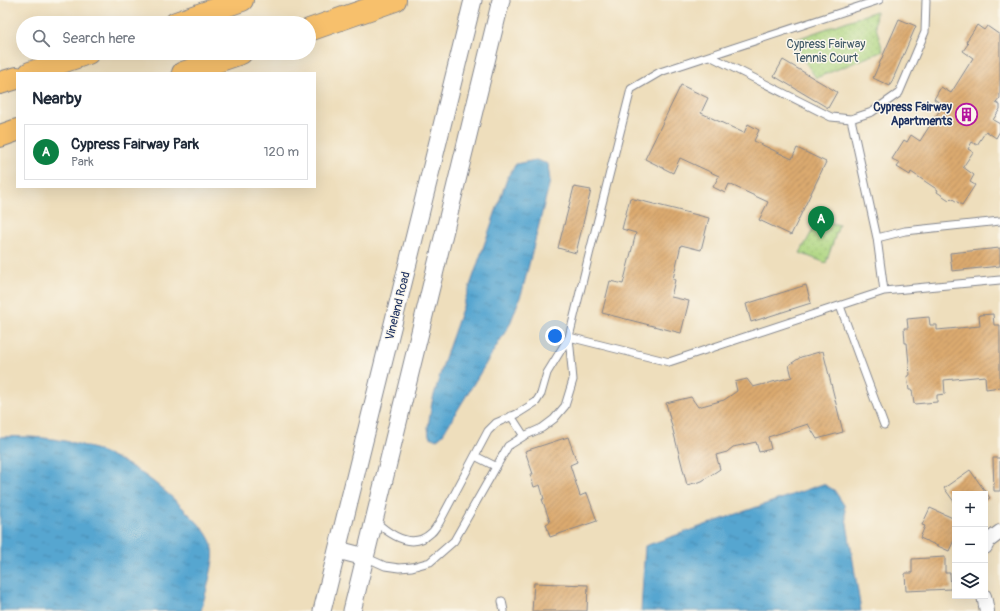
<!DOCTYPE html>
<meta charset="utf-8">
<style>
:root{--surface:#fff;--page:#f6f6f7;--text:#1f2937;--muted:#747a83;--line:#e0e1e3;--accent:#0b8043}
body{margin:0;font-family:Pangolin,sans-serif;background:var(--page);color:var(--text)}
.controls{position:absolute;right:12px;bottom:12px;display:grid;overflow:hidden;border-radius:0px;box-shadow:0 4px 16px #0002}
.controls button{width:36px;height:36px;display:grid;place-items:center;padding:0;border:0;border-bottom:1px solid var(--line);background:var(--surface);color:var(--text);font:20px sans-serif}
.you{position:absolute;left:555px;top:336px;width:14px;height:14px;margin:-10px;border:3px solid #fff;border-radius:50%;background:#1a73e8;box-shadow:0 0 0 6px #1a73e833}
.badge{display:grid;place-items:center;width:26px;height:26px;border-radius:50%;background:var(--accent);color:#fff;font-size:13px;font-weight:700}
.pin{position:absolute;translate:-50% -33px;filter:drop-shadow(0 1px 2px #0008)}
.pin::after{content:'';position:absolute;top:21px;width:14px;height:12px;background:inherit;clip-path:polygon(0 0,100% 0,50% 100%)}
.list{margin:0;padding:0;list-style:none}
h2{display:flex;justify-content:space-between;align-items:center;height:52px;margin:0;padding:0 16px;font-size:17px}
h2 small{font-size:13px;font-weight:400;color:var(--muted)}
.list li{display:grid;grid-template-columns:26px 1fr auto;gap:12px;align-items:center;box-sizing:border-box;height:56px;margin:0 8px 8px;padding:0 8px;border:1px solid var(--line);border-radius:0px}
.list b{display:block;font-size:15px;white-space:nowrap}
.list p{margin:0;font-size:13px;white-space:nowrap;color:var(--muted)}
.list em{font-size:13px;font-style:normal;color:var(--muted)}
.icon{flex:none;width:22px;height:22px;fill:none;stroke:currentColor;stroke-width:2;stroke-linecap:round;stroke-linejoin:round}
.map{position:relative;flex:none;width:1000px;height:611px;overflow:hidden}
.search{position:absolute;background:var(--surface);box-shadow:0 4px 16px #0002;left:16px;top:16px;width:300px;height:44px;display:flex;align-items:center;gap:10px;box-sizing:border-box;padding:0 14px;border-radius:22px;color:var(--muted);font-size:15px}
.panel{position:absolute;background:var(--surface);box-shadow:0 4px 16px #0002;left:16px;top:72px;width:300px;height:116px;border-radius:0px}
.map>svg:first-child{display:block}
</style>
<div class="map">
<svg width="1000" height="611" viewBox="0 0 1000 611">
<defs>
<pattern id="park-dots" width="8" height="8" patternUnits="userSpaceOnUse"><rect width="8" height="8" fill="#afd681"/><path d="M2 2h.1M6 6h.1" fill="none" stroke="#96b872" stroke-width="1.8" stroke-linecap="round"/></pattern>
<pattern id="water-ripples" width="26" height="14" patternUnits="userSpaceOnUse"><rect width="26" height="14" fill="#56a6d0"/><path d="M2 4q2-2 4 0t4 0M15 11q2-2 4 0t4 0" fill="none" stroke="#4688ac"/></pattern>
<pattern id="building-hatch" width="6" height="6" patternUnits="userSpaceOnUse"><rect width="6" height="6" fill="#dcaa6f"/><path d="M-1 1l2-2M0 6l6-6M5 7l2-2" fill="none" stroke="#b28b5e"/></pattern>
</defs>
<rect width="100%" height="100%" fill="#fbf7ec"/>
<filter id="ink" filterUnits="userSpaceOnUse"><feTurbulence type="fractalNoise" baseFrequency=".025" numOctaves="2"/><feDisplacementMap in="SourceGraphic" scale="8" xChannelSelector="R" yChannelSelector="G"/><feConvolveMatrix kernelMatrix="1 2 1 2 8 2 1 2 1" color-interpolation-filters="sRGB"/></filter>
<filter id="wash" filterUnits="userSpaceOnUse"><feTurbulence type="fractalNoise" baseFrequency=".012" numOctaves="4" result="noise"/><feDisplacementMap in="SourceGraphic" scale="16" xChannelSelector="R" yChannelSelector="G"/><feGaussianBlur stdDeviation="0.9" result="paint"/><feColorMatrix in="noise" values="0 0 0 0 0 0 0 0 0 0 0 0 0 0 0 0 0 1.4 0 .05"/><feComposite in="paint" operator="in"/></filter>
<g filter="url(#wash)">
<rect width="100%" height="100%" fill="#eedebc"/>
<!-- park -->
<path fill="url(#park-dots)" stroke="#658270" d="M876,11l-1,13 8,27 -67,27 -25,-37z
M819,219l20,6 -13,38 -26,-10z"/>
<!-- water -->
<path fill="url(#water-ripples)" stroke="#386a97" d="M536,160l12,4 2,17 -28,111 -12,32 -67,110 -7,6 -7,-4 -1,-9 4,-25 13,-44 63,-182 8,-12z
M0,437c10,-1 20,0 30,0 66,3 112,29 157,75 11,11 23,22 26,37 3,11 -9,49 -12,62h-201z
M823,484l11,6 10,15 17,106h-220l4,-65z"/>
<g id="blocks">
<!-- building -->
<path fill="url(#building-hatch)" d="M899,19l17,7 -26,60 -17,-8z
M977,25l7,5 3,-4 13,9v63l-4,5 4,2v4l-7,11 7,4v7l-4,7 -10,-7 -9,14 -5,-3 -4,7 5,3 -10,15 11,8 -4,7 5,3 -13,20 -11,-7 -2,2 -12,-8 1,-2 -27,-18 -1,3 -13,-8 3,-4 -8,-4 12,-19 3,2 4,-7 9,6 23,-36 -9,-6 7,-12 10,6 22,-35 -10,-7 5,-7 -2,-2z
M783,60l54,32 -9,16 -54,-32z
M681,85l27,13 -7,15 43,20 4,-9 11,6 -5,11 38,18 5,-11 29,14 -35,73 -32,-15 9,-18 -39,-18 -4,9 -12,-6 6,-11 -39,-18 -7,15 -28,-14z
M574,187l17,3 -15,63 -18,-5z
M630,198l79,20 -8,32 -20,-5 -8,34 2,1 -4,17 18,4 -8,32 -79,-20 8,-32 13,3 13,-51 -14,-4z
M1000,248v18l-48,5 -2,-18z
M806,285l5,18 -60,19 -5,-18z
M993,314l1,11h6v62l-14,2 -1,-13 -41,4 1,14 -8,1v7l-23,2 -2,-14h-3l-2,-14 3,-1 -3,-32h-2l-1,-15h4l-1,-9 22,-2 1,8h7v5l43,-4 -1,-11z
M823,351l20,81 -26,7 -9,-15 -40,13 3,12 -12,3 -3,-10 -23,5 -6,5 -11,3 4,14 -18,12 -15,4 -21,-82 25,-6 7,10 26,-7 13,-9 -2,-9 12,-3 6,8 39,-10 -3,-12 12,-8z
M568,437l9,25 -7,3 10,31 7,-3 10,28 -47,16 -4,-13 4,-2 -8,-23h2l-4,-14 -6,2 -4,-13h3l-8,-23z
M993,458h7v33h-6z
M970,470l20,28 -5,3v-7h-30v9l-11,-15z
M930,508l25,11v12l-2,4 2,1v2l-6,13 -29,-13 5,-12 -3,-1z
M945,557v16h5l1,16 -45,2 -1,-18h7v-14z
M534,583l54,2 -1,26h-55z"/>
</g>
</g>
<g filter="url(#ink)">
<use href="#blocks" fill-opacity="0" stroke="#84868d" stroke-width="1"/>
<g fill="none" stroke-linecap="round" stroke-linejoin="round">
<defs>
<path id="service" d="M710,56l121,61 20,2 21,-7 27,-19 26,-61 1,-32
M851,119l26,119 7,53
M877,238l28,-7 95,-10
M840,306l44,119
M569,337l100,25 215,-71 116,-11
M511,416l13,20
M475,456l20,10
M375,521c14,13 37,30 56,12 3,-2 5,-7 8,-10l49,-92 8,-8 21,-9 19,-12 5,-8 6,-21 22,-36
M365,557l20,9 14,2 13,-1 18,-5 24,-21 54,-95 16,-10 18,-8 12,-9 11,-13 8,-26 -4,-43 20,-82 42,-166 29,-17 219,-72
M502,601l2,10"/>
<path id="minor" d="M985,547l3,-6 12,-9
M984,596l3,15"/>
<path id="tertiary" d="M338,550l27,7
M322,611l151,-611
M352,611l149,-611"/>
<path id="motorway" d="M176,23l66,-23
M309,30l86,-30
M30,73l58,-20
M183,73l58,-20
M0,83l17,-5
M0,136l17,-6"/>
</defs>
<!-- service casing -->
<use href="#service" stroke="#84868d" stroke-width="9"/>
<!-- minor casing -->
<use href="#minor" stroke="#84868d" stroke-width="16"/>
<!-- tertiary casing -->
<use href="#tertiary" stroke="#84868d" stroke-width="19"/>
<!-- motorway casing -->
<use href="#motorway" stroke="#84868d" stroke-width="24"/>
<!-- service -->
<use href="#service" stroke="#fff" stroke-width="7"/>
<!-- minor -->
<use href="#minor" stroke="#fff" stroke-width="14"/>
<!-- tertiary -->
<use href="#tertiary" stroke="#fff" stroke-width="17"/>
<!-- motorway -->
<use href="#motorway" stroke="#f7c06c" stroke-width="22"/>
</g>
</g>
<!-- icons -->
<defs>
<symbol id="building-ring" viewBox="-11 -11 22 22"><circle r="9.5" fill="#fbf7ec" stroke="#b5179e" stroke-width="1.5"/><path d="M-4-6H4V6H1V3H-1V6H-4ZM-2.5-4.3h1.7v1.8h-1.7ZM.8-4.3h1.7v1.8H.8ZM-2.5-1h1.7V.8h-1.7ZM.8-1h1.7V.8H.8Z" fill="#b5179e"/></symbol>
</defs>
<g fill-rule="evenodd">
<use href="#building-ring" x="954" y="102" width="25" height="25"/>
</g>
<g text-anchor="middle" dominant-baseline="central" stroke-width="3" stroke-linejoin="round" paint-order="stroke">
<!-- park labels -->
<g font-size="12" fill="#405967" stroke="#fbf7ec">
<text x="826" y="44">Cypress Fairway<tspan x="826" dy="14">Tennis Court</tspan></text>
</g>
<!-- poi labels -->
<g font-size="12" font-weight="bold" fill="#1b2f5e" stroke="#fbf7ec" text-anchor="end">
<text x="952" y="107">Cypress Fairway<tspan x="952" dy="14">Apartments</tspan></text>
</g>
<!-- street labels -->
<g font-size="12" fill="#1b2f5e" stroke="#fbf7ec">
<text transform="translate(398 306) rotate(-76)">Vineland Road</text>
</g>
</g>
</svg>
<div class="controls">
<button>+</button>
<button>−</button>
<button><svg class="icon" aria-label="layers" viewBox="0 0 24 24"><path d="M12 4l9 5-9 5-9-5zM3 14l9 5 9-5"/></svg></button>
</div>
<div class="you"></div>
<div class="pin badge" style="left:821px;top:239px">A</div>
<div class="search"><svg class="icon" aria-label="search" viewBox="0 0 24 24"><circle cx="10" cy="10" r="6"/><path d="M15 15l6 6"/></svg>Search here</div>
<section class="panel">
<h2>Nearby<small></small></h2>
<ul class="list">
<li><span class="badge">A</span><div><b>Cypress Fairway Park</b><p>Park</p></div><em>120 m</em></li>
</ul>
</section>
</div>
